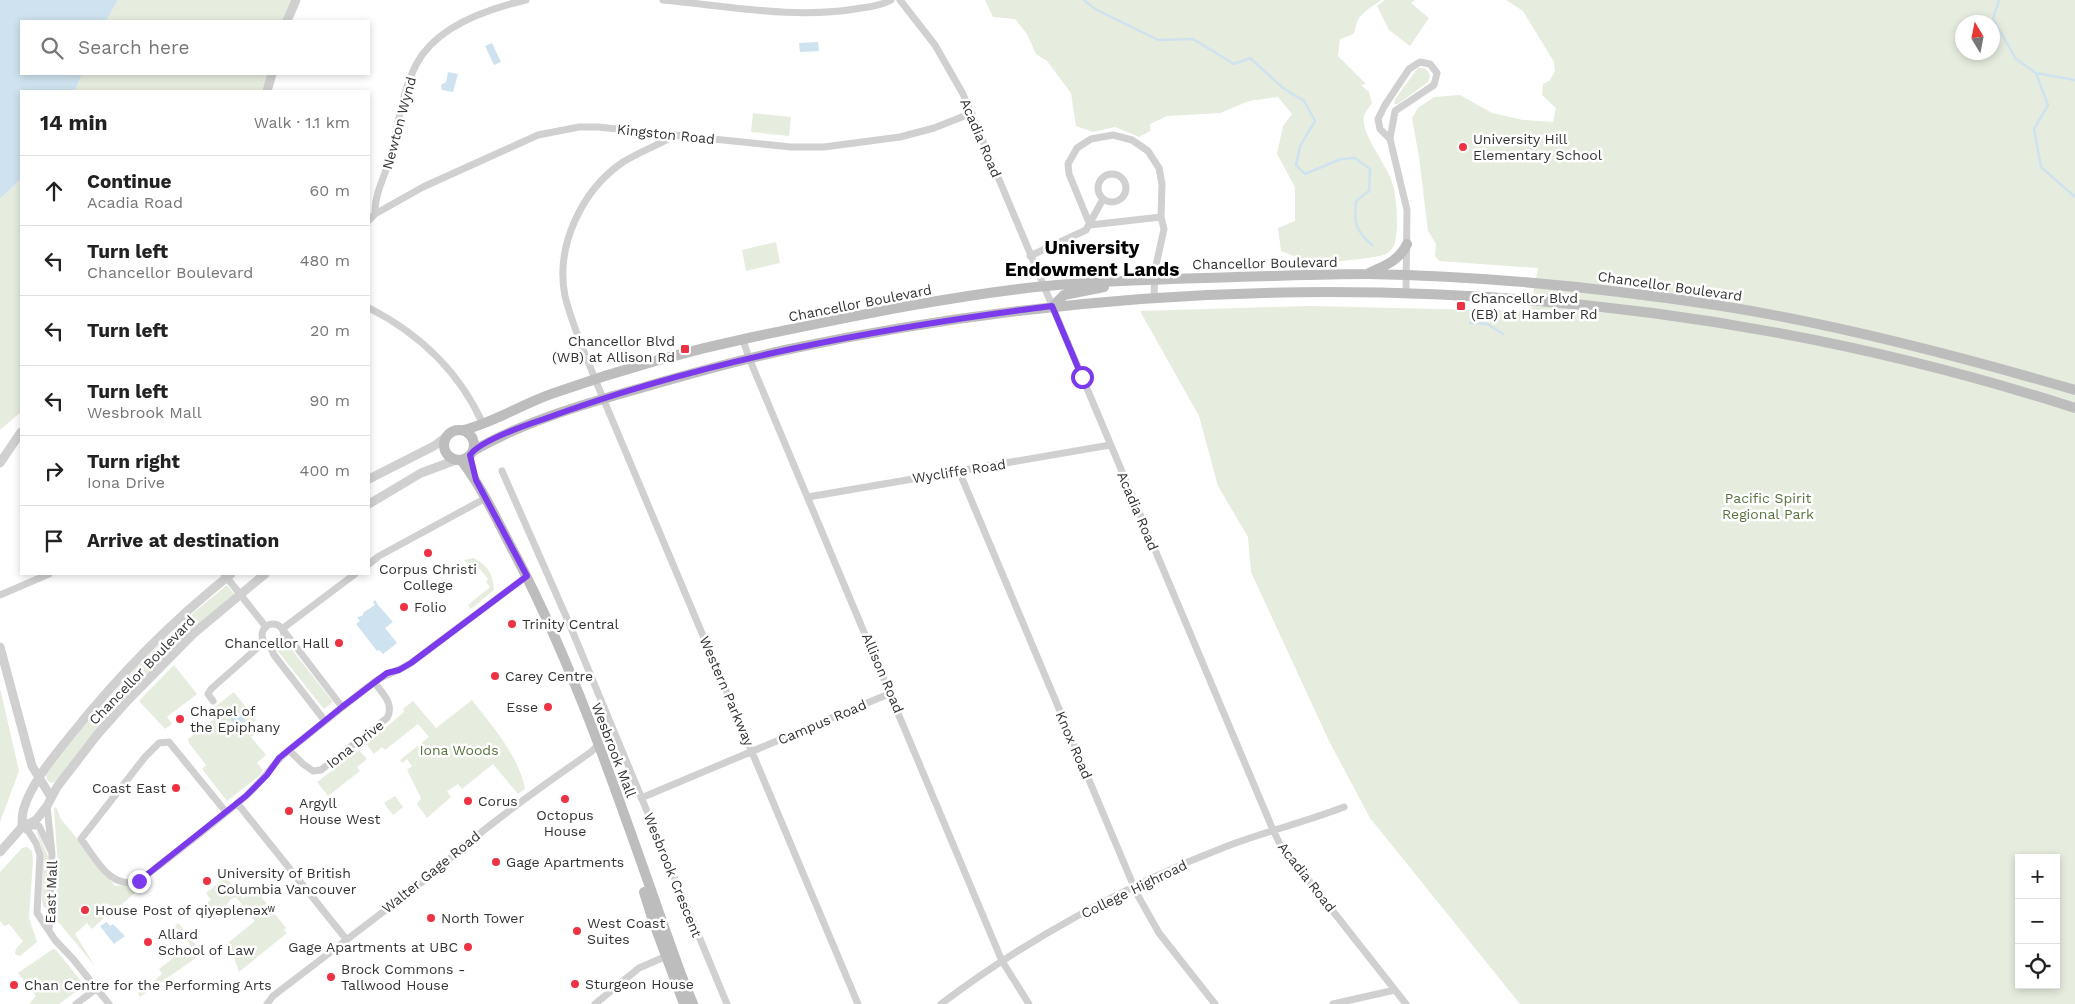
<!DOCTYPE html>
<meta charset="utf-8">
<style>
:root{--surface:#fff;--page:#f6f6f6;--text:#222;--muted:#767676;--line:#e0e0e0}
body{margin:0;font-family:"Work Sans",sans-serif;background:var(--page);color:var(--text)}
.controls{position:absolute;right:15px;bottom:15px;display:grid;overflow:hidden;border-radius:0px;box-shadow:0 2px 8px #0003}
.controls button{width:45px;height:45px;display:grid;place-items:center;padding:0;border:0;border-bottom:1px solid var(--line);background:var(--surface);color:var(--text);font:25px sans-serif}
.compass{position:absolute;left:1955px;top:15px;width:45px;height:45px;border-radius:50%;background:var(--surface);box-shadow:0 2px 8px #0003;rotate:350deg}
.stop{position:absolute;width:15px;height:15px;margin:-11px;border:4px solid #7c3aed;border-radius:50%;background:#fff}
.stop.end{background:#7c3aed;border-color:#fff;box-shadow:0 1px 5px #0008}
.list{margin:0;padding:0;list-style:none}
h2{display:flex;justify-content:space-between;align-items:center;height:65px;margin:0;padding:0 20px;font-size:21px}
h2 small{font-size:16px;font-weight:400;color:var(--muted)}
.list li{display:grid;grid-template-columns:32px 1fr auto;gap:15px;align-items:center;box-sizing:border-box;height:70px;padding:0 20px;border-top:1px solid var(--line)}
.list b{display:block;font-size:19px;white-space:nowrap}
.list p{margin:0;font-size:16px;white-space:nowrap;color:var(--muted)}
.list em{font-size:16px;font-style:normal;color:var(--muted)}
.icon{flex:none;width:28px;height:28px;fill:none;stroke:currentColor;stroke-width:2;stroke-linecap:round;stroke-linejoin:round}
.map{position:relative;flex:none;width:2075px;height:1004px;overflow:hidden}
.search{position:absolute;background:var(--surface);box-shadow:0 2px 8px #0003;left:20px;top:20px;width:350px;height:55px;display:flex;align-items:center;gap:12px;box-sizing:border-box;padding:0 18px;border-radius:0px;color:var(--muted);font-size:19px}
.panel{position:absolute;background:var(--surface);box-shadow:0 2px 8px #0003;left:20px;top:90px;width:350px;height:485px;border-radius:0px}
.map>svg:first-child{display:block}
</style>
<div class="map">
<svg width="2075" height="1004" viewBox="0 0 2075 1004">
<rect width="100%" height="100%" fill="#fff"/>
<!-- green -->
<path fill="#e6ecde" fill-rule="evenodd" d="M118,0h182l-9,21h-185z
M985,0h396c-6,5 -17,11 -22,18 -8,15 3,14 -19,21l-2,17 28,28 -5,1 8,7 3,11c-2,3 -7,9 -8,13 -4,17 23,49 28,66 4,13 5,29 5,42 -1,32 -8,31 -37,35 -33,4 -48,5 -79,-8l-3,-23 17,-7v-34l-18,-33 6,-28 9,-12 -14,-17 -29,4 -29,12 -53,3 -17,8v7l-11,6 -24,-10 -22,5 -17,-6 -5,-33 -24,-32 -11,-7 -9,-20 -12,-15 -22,-2z
M1385,0h29l-3,3 18,15 -19,28 -21,-16 -12,-24z
M1506,0h569v1004h-555l-150,-186 -41,-77 -78,-169 -3,-35 -30,-51 -19,-70 -59,-105 168,-5 222,5 8,-43 -99,-7 -4,-5 1,-12 -8,-13 -9,-74 -7,-39 6,-10 16,-11 26,-2 32,18 31,7 30,2 3,-14 -14,-13 1,-11 7,-4 5,-9 -1,-9 -31,-51zM1962,22h30v30h-30zM2019,858h37v127h-37z
M1418,68c7,-1 10,2 12,8l-2,6 -30,22h-4l1,-5z
M82,74h188l-7,17h-188z
M753,113l38,4 -2,19 -38,-4z
M21,179v233l-21,18v-231z
M776,242l4,21 -34,8 -4,-21z
M473,558c15,7 20,16 21,32l-23,19 -3,-4 22,-18 -4,-5 2,-3 -9,-11 -3,2 -3,-4 -3,1 -6,-7z
M227,585l7,9 -1,2 -17,15 -159,170 -6,2 -4,-3 -1,-5 5,-9 50,-60 42,-46 49,-46z
M286,642l47,60 -9,7 -48,-60z
M174,665l23,29 -30,23 5,7 -7,5 -26,-28z
M0,688l19,83 -19,51z
M234,692l22,28 -6,5 6,8 -5,4 15,18 -9,8 6,7 -3,5 -33,26 -25,-32 4,-4 -17,-22 -1,-4 28,-21 -5,-8z
M472,700c20,26 47,56 53,89l-7,5 -25,-30 -31,25 -4,-5 -11,7 4,6 -24,21 -10,-14 4,-6 -14,-28 5,-4 -5,-7 -5,4 -2,-3 29,-23 -11,-13 -33,26 -3,-3 -8,7 -8,-10 38,-32 -1,-3 10,-8 23,27z
M359,750l8,9 -10,8 3,4 -32,25 -11,-14z
M395,796l8,11 -10,8 -9,-12z
M56,807l5,12 54,67 19,-1 4,5 -24,21 -7,-8 -10,7 7,8 -12,11 -5,-6 -12,11 20,32 -40,-48 3,-51 -4,-59z
M36,828l12,28 -1,50 -2,2 -2,-2 -1,-5 1,-48z
M27,847l5,4 1,9 -4,58 8,24 -17,14 -5,-2 1,-5 7,-8 -14,-17 -5,2 -4,-5v-49l22,-24z
M226,877l17,22 11,-9 5,4 27,34 -2,2 3,3 -48,39 -10,-30 26,-21 -19,-24 -5,2 -13,18 -11,-14 4,-3 -5,-7z
M178,923l25,30 -63,44 -2,-4 24,-19 -3,-5 31,-24 -15,-19z
M53,949l3,1 25,31 1,6 -23,17h-30l7,-8 -18,-23z"/>
<!-- water -->
<path fill="#cee3ef" d="M0,0h118l-12,21h-85v53h61l-7,17h-54v88l-21,20z
M818,42l1,9 -19,1 -1,-9z
M492,43l9,19 -7,3 -9,-19z
M448,72l10,2 -5,18 -11,-2 -1,-5 5,-3z
M375,600l3,5 15,17 -8,6 12,15 -14,11 -4,-4 -2,1 -21,-27 4,-3 -3,-4 5,-1 2,-4 11,-7 -2,-3z
M237,710l8,11 -1,3 -7,3 -5,-5 -3,-6z
M107,922l3,4 3,-2 12,12 -11,8 -14,-18z"/>
<g fill="none" stroke-linecap="round" stroke-linejoin="round">
<!-- stream -->
<path stroke="#cee3ef" stroke-width="2.5" d="M1084,0l11,9 63,31 35,-1 41,25 16,-6 33,30 21,13 11,20 -15,25 -4,19 9,9 36,-15 14,-1 15,11 -1,22 -13,10c-2,22 -1,29 16,44
M1999,0l-6,19 23,40 20,14 12,32 -14,24 7,38 34,30
M2036,73l39,7
M1470,323l17,1 16,10"/>
<!-- minor -->
<path stroke="#d0d0d0" stroke-width="7" d="M663,0c65,6 134,20 198,8 10,-1 21,-3 30,-8
M900,0l35,45 28,49 310,736 7,14 126,160
M674,136c-16,9 -35,16 -51,26 -41,28 -68,84 -58,134 7,29 19,55 30,83l263,625
M1390,139l-10,-10 -2,-10 7,-14 24,-36 11,-7 10,2 7,9 -3,12 -39,26 -5,28 17,71 -1,82
M1098 188a14 14 0 1 1 28 0a14 14 0 1 1-28 0Z
M375,214l48,-27 115,-52 41,-8h19l193,20h33l76,-10 34,-9 38,-15
M369,220l6,-6c-1,-20 11,-40 16,-59 7,-30 11,-64 26,-92 20,-37 70,-54 109,-63
M1090,225l-21,-51 -1,-10 9,-16 14,-9 22,-4 19,5 16,11 11,17 3,16 -1,33 3,12 -9,41 -1,28
M1090,225l71,-8
M1030,256l56,-26 17,-31
M369,308c51,26 90,63 114,116
M743,340l6,18 253,603 27,43
M502,471l67,152 158,381
M959,471l178,423 22,39 56,71
M808,497l302,-52
M369,564l10,-8 107,-58
M224,574l42,53
M0,595l49,-21
M262 635a11 11 0 1 1 22 0a11 11 0 1 1-22 0Z
M282,629l73,-55
M284,631l58,76
M270,646l4,9 51,66
M374,682c8,11 21,22 13,36l-66,52 -8,1 -10,-7 -14,-14 85,-68c12,-8 25,-11 37,-19l116,-87
M213,701l-5,-7 3,-5 53,-47
M641,798l250,-105
M237,803l109,136
M47,806l5,48 -3,77
M226,812l-57,-70 -10,1 -14,14 -64,82c14,18 29,52 58,42 36,-28 74,-56 108,-86 16,-14 26,-32 42,-45
M25,826h14l12,25
M22,827l7,5 7,11 4,12 -3,58 18,27 18,19 36,45
M76,1004l20,-15
M267,1004l6,-8 157,-120c50,-46 105,-85 161,-124l7,-7
M595,1004l44,-36 30,-13
M941,1004c83,-63 187,-120 284,-157 39,-15 80,-25 119,-40
M1333,1004l62,-14"/>
<!-- tertiary -->
<path stroke="#d0d0d0" stroke-width="9" d="M287,21l9,-21
M267,91l5,-17
M0,463l21,-31
M369,479l65,-33 12,-9
M369,504l52,-31 35,-13
M0,647l32,119 19,31
M22,827c0,-6 0,-14 2,-19 8,-26 30,-52 47,-73 47,-59 101,-114 160,-161
M0,852l22,-25 14,-7 11,-14 10,-19 40,-52 31,-35 65,-66 72,-60"/>
<!-- secondary -->
<path stroke="#bdbdbd" stroke-width="10" d="M1369,273c15,-7 30,-12 38,-29
M1053,306l11,-11 40,-8
M463,430c30,-7 61,-27 91,-37 65,-23 132,-42 199,-56 97,-20 195,-41 293,-51 63,-6 127,-7 190,-9 44,-1 88,-3 132,-3 118,2 237,14 354,32 119,19 237,50 353,84
M444 445a15 15 0 1 1 30 0a15 15 0 1 1-30 0Z
M473,451c52,-30 111,-47 168,-63 48,-14 95,-27 144,-38 428,-91 872,-77 1290,58
M461,460c23,30 38,65 56,98 69,133 114,279 165,419l11,27
M644,892l9,29 31,83"/>
</g>
<g fill="none" stroke-linecap="round" stroke-linejoin="round">
<!-- route -->
<path stroke="#7c3aed" stroke-width="6" d="M139,881l107,-85 21,-21 12,-17 63,-51 45,-34 12,-3 12,-7 116,-87 -51,-96 -6,-25c10,-14 56,-30 74,-36 163,-60 336,-91 508,-113l30,71"/>
</g>
<!-- markers -->
<g fill="#ec3243" stroke="#fff" stroke-width="2">
<circle cx="1463" cy="147" r="5"/>
<rect x="1456" y="301" width="10" height="10" rx="2.5"/>
<rect x="680" y="344" width="10" height="10" rx="2.5"/>
<circle cx="428" cy="553" r="5"/>
<circle cx="404" cy="607" r="5"/>
<circle cx="512" cy="624" r="5"/>
<circle cx="339" cy="643" r="5"/>
<circle cx="495" cy="676" r="5"/>
<circle cx="548" cy="707" r="5"/>
<circle cx="180" cy="719" r="5"/>
<circle cx="176" cy="788" r="5"/>
<circle cx="565" cy="799" r="5"/>
<circle cx="468" cy="801" r="5"/>
<circle cx="289" cy="811" r="5"/>
<circle cx="496" cy="862" r="5"/>
<circle cx="207" cy="881" r="5"/>
<circle cx="85" cy="910" r="5"/>
<circle cx="431" cy="918" r="5"/>
<circle cx="577" cy="931" r="5"/>
<circle cx="148" cy="942" r="5"/>
<circle cx="468" cy="947" r="5"/>
<circle cx="331" cy="977" r="5"/>
<circle cx="575" cy="984" r="5"/>
<circle cx="14" cy="985" r="5"/>
</g>
<g text-anchor="middle" dominant-baseline="central" stroke-width="5" stroke-linejoin="round" paint-order="stroke">
<!-- street labels -->
<g font-size="14" fill="#333" stroke="#fff">
<text transform="translate(399 123) rotate(-75)">Newton Wynd</text>
<text transform="translate(666 134) rotate(6)">Kingston Road</text>
<text transform="translate(981 138) rotate(67)">Acadia Road</text>
<text transform="translate(1265 263) rotate(-1)">Chancellor Boulevard</text>
<text transform="translate(1670 286) rotate(8)">Chancellor Boulevard</text>
<text transform="translate(860 303) rotate(-11)">Chancellor Boulevard</text>
<text transform="translate(959 471) rotate(-9)">Wycliffe Road</text>
<text transform="translate(1138 511) rotate(67)">Acadia Road</text>
<text transform="translate(142 670) rotate(-46)">Chancellor Boulevard</text>
<text transform="translate(883 673) rotate(67)">Allison Road</text>
<text transform="translate(727 691) rotate(67)">Western Parkway</text>
<text transform="translate(822 722) rotate(-23)">Campus Road</text>
<text transform="translate(355 744) rotate(-38)">Iona Drive</text>
<text transform="translate(1074 745) rotate(67)">Knox Road</text>
<text transform="translate(614 750) rotate(69)">Wesbrook Mall</text>
<text transform="translate(431 872) rotate(-39)">Walter Gage Road</text>
<text transform="translate(673 875) rotate(68)">Wesbrook Crescent</text>
<text transform="translate(1307 877) rotate(52)">Acadia Road</text>
<text transform="translate(1134 889) rotate(-26)">College Highroad</text>
<text transform="translate(51 892) rotate(-88)">East Mall</text>
</g>
<!-- poi labels -->
<g font-size="14" fill="#333" stroke="#fff" text-anchor="start">
<text x="1473" y="139">University Hill<tspan x="1473" dy="16">Elementary School</tspan></text>
<text x="1471" y="298">Chancellor Blvd<tspan x="1471" dy="16">(EB) at Hamber Rd</tspan></text>
<text x="675" y="341" text-anchor="end">Chancellor Blvd<tspan x="675" dy="16">(WB) at Allison Rd</tspan></text>
<text x="428" y="569" text-anchor="middle">Corpus Christi<tspan x="428" dy="16">College</tspan></text>
<text x="414" y="607">Folio</text>
<text x="522" y="624">Trinity Central</text>
<text x="329" y="643" text-anchor="end">Chancellor Hall</text>
<text x="505" y="676">Carey Centre</text>
<text x="538" y="707" text-anchor="end">Esse</text>
<text x="190" y="711">Chapel of<tspan x="190" dy="16">the Epiphany</tspan></text>
<text x="166" y="788" text-anchor="end">Coast East</text>
<text x="478" y="801">Corus</text>
<text x="299" y="803">Argyll<tspan x="299" dy="16">House West</tspan></text>
<text x="565" y="815" text-anchor="middle">Octopus<tspan x="565" dy="16">House</tspan></text>
<text x="506" y="862">Gage Apartments</text>
<text x="217" y="873">University of British<tspan x="217" dy="16">Columbia Vancouver</tspan></text>
<text x="95" y="910">House Post of qiyǝplenǝxʷ</text>
<text x="441" y="918">North Tower</text>
<text x="587" y="923">West Coast<tspan x="587" dy="16">Suites</tspan></text>
<text x="158" y="934">Allard<tspan x="158" dy="16">School of Law</tspan></text>
<text x="458" y="947" text-anchor="end">Gage Apartments at UBC</text>
<text x="341" y="969">Brock Commons -<tspan x="341" dy="16">Tallwood House</tspan></text>
<text x="585" y="984">Sturgeon House</text>
<text x="24" y="985">Chan Centre for the Performing Arts</text>
</g>
<!-- park labels -->
<g font-size="14" fill="#56723d" stroke="#fff">
<text x="1768" y="498">Pacific Spirit<tspan x="1768" dy="16">Regional Park</tspan></text>
<text x="459" y="750">Iona Woods</text>
</g>
<!-- district labels -->
<g font-size="19" font-weight="bold" fill="#000" stroke="#fff">
<text x="1092" y="247">University<tspan x="1092" dy="22">Endowment Lands</tspan></text>
</g>
</g>
</svg>
<div class="controls">
<button>+</button>
<button>−</button>
<button><svg class="icon" aria-label="locate" viewBox="0 0 24 24"><circle cx="12" cy="12" r="6"/><path d="M12 2v4M12 18v4M2 12h4M18 12h4"/></svg></button>
</div>
<svg class="compass" viewBox="-18 -18 36 36"><path d="M0-13l5 13h-10z" fill="#e53935"/><path d="M0 13l5-13h-10z" fill="#767676"/></svg>
<div class="stop" style="left:1082px;top:377px"></div>
<div class="stop end" style="left:139px;top:881px"></div>
<div class="search"><svg class="icon" aria-label="search" viewBox="0 0 24 24"><circle cx="10" cy="10" r="6"/><path d="M15 15l6 6"/></svg>Search here</div>
<section class="panel">
<h2>14 min<small>Walk · 1.1 km</small></h2>
<ul class="list">
<li><svg class="icon" aria-label="ahead" viewBox="0 0 24 24"><path d="M12 20V5M6 11l6-6 6 6"/></svg><div><b>Continue</b><p>Acadia Road</p></div><em>60 m</em></li>
<li><svg class="icon" aria-label="left" viewBox="0 0 24 24"><path d="M17 20v-9H6M10 6l-5 5 5 5"/></svg><div><b>Turn left</b><p>Chancellor Boulevard</p></div><em>480 m</em></li>
<li><svg class="icon" aria-label="left" viewBox="0 0 24 24"><path d="M17 20v-9H6M10 6l-5 5 5 5"/></svg><div><b>Turn left</b></div><em>20 m</em></li>
<li><svg class="icon" aria-label="left" viewBox="0 0 24 24"><path d="M17 20v-9H6M10 6l-5 5 5 5"/></svg><div><b>Turn left</b><p>Wesbrook Mall</p></div><em>90 m</em></li>
<li><svg class="icon" aria-label="right" viewBox="0 0 24 24"><path d="M7 20v-9h11M14 6l5 5-5 5"/></svg><div><b>Turn right</b><p>Iona Drive</p></div><em>400 m</em></li>
<li><svg class="icon" aria-label="arrive" viewBox="0 0 24 24"><path d="M6 21V4h12l-3 4 3 4H6"/></svg><div><b>Arrive at destination</b></div></li>
</ul>
</section>
</div>
